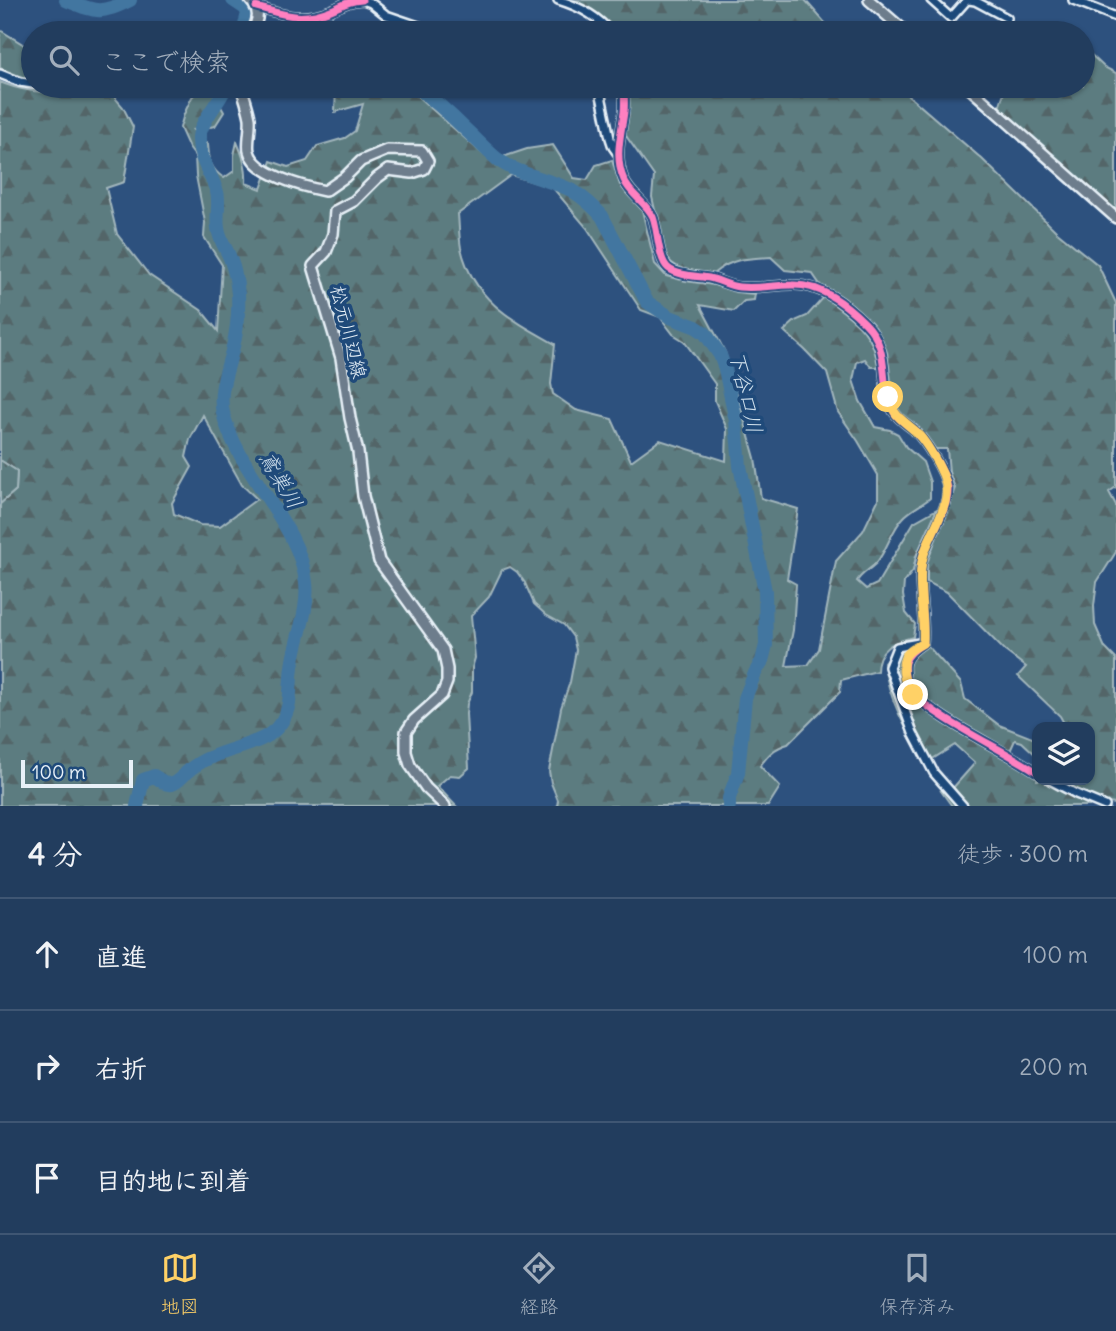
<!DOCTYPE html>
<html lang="ja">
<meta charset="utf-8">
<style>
:root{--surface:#223d5e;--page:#2a4464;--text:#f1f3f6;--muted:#a2aebc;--line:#3f5673;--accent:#ffd166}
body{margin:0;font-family:Delius,"Klee One",sans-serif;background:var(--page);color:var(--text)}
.controls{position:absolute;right:21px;bottom:21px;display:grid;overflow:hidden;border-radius:14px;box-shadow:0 2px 5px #0004}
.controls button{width:63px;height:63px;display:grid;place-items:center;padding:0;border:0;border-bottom:2px solid var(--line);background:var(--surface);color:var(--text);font:35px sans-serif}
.scale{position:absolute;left:21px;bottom:18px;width:112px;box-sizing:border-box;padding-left:7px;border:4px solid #e8f1f8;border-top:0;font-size:19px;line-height:24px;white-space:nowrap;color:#e8f1f8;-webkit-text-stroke:5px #1f4a7a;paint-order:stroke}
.stop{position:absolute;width:21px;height:21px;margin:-16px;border:5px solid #ffd166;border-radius:50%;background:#fff}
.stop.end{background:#ffd166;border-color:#fff;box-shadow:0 2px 7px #0008}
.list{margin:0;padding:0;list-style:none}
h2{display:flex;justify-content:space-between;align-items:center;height:91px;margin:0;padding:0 28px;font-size:30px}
h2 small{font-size:23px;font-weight:400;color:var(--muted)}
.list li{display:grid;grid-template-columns:46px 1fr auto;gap:21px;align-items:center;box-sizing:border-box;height:112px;padding:0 28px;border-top:2px solid var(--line)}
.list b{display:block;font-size:26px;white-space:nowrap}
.list em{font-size:23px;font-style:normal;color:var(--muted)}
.icon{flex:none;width:38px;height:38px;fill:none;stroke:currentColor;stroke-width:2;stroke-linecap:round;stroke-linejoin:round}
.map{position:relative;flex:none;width:1116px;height:806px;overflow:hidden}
.search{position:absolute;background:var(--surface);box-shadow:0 2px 5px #0004;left:21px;right:21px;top:21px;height:77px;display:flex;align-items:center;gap:18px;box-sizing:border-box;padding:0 24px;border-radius:38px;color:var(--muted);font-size:26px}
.sheet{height:427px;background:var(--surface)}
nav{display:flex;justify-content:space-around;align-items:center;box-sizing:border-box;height:98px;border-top:2px solid var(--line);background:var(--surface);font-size:19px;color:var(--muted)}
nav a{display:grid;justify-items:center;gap:4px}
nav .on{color:var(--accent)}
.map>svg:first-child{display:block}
</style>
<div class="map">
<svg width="1116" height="806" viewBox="0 0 1116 806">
<defs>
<pattern id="forest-firs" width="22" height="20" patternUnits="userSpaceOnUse" patternTransform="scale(1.75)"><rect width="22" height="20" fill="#5c7c80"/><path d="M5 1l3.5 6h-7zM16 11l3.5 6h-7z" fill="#526568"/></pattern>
<pattern id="park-tufts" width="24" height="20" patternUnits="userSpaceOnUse" patternTransform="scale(1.75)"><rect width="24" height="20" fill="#5c7c80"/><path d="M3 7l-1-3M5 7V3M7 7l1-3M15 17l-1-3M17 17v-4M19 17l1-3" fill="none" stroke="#526568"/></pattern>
</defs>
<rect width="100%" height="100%" fill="#2d517e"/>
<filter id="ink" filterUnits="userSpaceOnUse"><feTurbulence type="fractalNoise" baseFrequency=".0143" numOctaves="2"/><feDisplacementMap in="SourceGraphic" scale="14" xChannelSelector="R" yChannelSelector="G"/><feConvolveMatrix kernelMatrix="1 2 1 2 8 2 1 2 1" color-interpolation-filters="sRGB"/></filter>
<g filter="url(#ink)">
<!-- forest -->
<path fill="url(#forest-firs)" stroke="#a2b6bc" stroke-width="2" fill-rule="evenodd" d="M572,0h233l29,33h-219c-11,-15 -27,-25 -43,-33z
M0,30l26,16 7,2v31l-14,-3 -19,-8z
M1083,50l4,1 17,16 12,6v140l-117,-105 7,-22h77z
M0,82c28,12 60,12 89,9 10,-2 18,-5 28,-5l-1,13 7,8 10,20 -9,55 -18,6 11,46 32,41 52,35 17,21 4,-66 -18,-28 1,-15 -9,-46 -1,-20 -6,-8 -9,-20 4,-14 8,-17 10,-11h18l-6,8 10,18 -9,14 -22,4 15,14c1,15 2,25 16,34l10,-7v-16l3,-13c6,14 10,25 9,41l15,6 10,-28 17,6 19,-6 10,-15 28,-8 10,-7 8,-27 -28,8 1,-26h74l6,9 68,60 22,1 21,-7 26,-4 21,33 13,2 9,-15 16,-5 8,25 22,25 13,54 11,12 20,5 28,4 21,7 20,2 -1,6 -10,1 -10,10 -34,-6 25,47 30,106 6,40 37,11 -11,70 9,5 -3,46 -7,36 22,-1 11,-16 17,-88 27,-30 15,-31v-25l-20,-34 -20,-29 -11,-39 -22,-23 -21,-19 11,-10 12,-5 17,-19c27,21 50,33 54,70h-7l-6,-8 -8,3 -4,18 7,21 15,26 15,3 8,4 8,13 17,15 7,20v16c-8,7 -20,12 -27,20 -12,13 -15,30 -26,44 -6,7 -15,11 -20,19l9,8 11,-5 37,-62 23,-13 -21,47 -3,15 -9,11 -1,13 3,18 9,11 -2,13c-20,5 -36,11 -36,34l-36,9 -1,12 -52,52c-14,4 -20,11 -28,22l20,21 -12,19h-211l1,-6 -7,-17 -2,-12 12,-63 9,-26 6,-32 -3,-13 -9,-12 -18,-10 -12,-11 -9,-21 -8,-11 -7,-5 -8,3 -13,27 -18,19 4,42 -3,10v24l-5,12 -1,10 3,54 -9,8 -10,-1 -13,11 19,20h-456v-302l16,-14 1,-19 -17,-11zM511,175l42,13 34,40 54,82 19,7 13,17 11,7 31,43v17l12,28 -1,32 -66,-21 -29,21 -19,-42 -36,-9 -23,-16 -2,-10 4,-40c-43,-24 -82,-44 -94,-96 -2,-11 -2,-23 -3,-34zM203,415l39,70 15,14 -37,27 -20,-1 -26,-11 -2,-11 20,-36 -6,-10 4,-18z
M630,86h255l17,4 80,69 74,72 42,34 18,38v184l-7,5 7,13v47l-19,30 -3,24 1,19 10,23 11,11v145c-20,-1 -40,-14 -57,-24h31v-53h-24l-6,-11 -42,-40 8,-9 -21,-16 -58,-59 -20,-10v-19l28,-75 -6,-16 -2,-23h-12l-18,-21 -13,-9 -10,-16 -7,-51 -10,-22 -32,-28 -24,-16 -9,-13 -27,-3 -14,-13c-23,1 -40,1 -58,17 -17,-3 -40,-2 -48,-20l-13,-57 2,-21 -30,-43z
M927,645l34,38 4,16 34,26 36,14 2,2v15l-15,-14 -7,-2 -5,11 -52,-29 -44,-29 -5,-8 -2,-17 4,-10z
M905,647l-7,23 7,22 39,29 93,55v4h6l47,26h-138l-11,-15 11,-2 23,-26 -20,-18 -29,18c-19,-31 -38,-64 -42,-100l7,-9z"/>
<!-- park -->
<path fill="url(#park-tufts)" stroke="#a2b6bc" stroke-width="2" d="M0,460l17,11 -1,19 -16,14z"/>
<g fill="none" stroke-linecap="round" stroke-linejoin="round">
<!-- river -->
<path stroke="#4376a0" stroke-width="14" d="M66,0c30,12 34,15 64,0
M233,0l12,8 3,5 -5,20
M415,86c18,13 34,27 50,43 11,10 21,21 32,30 23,17 51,19 76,32 11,7 20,15 29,25l45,86 23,15 26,10 9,6 15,22 5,14 11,52 4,45 25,125 1,54 -4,16 -7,12 -10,25 -7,75 -9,25v8
M137,806l6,-26 11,-4c4,2 9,7 14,8 9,2 18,-13 25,-17 6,-4 12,-8 19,-10 31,-14 69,-13 77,-54 2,-14 1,-28 4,-42 4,-25 16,-52 13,-78 -6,-60 -68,-109 -83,-170 -5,-21 4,-42 9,-62 5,-19 7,-38 6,-57 -1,-12 -4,-26 -8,-36 -4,-10 -11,-19 -12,-30 -2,-11 2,-25 -1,-36 -6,-19 -19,-34 -18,-55 2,-17 21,-35 27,-51"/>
<defs>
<path id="minor" d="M363,0l8,3 15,12 53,18
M558,0c20,6 40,16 53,33
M931,0l20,18 16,-18
M969,0l6,1 32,17
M1073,0l43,17
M256,7c29,8 45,15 75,3 12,-5 17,-9 31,-10
M0,74l20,8 13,2
M599,86l11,52 3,9 5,7
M624,86c0,8 1,18 0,26 -3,23 -10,46 0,68 6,15 22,22 29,37 5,13 5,42 15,51 10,8 29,8 41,10 10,2 20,8 30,9 19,2 35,-2 53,-2 29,-1 54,19 73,38 28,28 12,61 29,89 5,8 13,12 20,18 11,10 32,43 34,59 1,17 -18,47 -24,64 -9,28 2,60 -1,90 -22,15 -21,21 -16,46 35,34 89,56 130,83
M919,643l-22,4 -8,20 24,66 21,40 29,33
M1050,780l26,14 29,12"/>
<path id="major" d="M250,0c11,12 8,19 2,33
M869,0l38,33
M241,86c3,10 7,21 9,32 1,10 -3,26 -1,33 5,23 55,36 76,40l20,-14 16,-16 26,-11 35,1 6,10 -4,8 -12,4 -24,-3 -11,8 -23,23 -19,10 -2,23 -7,18 -13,14 28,92 9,60 8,34 5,44 16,65 64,89 4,19v13l-5,13 -28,25 -8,12v20l4,13 16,23 19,18
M967,86l149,132"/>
</defs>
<!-- minor casing -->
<use href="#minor" stroke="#e8f1f8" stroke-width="12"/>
<!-- major casing -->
<use href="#major" stroke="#e8f1f8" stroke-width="14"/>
<!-- minor -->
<use href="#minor" stroke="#1f4a7a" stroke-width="7"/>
<!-- major -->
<use href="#major" stroke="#6d7d8c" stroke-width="9"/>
<defs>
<path id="cycleway" d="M256,7c29,8 45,15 75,3 12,-5 17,-9 31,-10
M624,86c0,8 1,18 0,26 -3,23 -10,46 0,68 6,15 22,22 29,37 5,13 5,42 15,51 10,8 29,8 41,10 10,2 20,8 30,9 19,2 35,-2 53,-2 29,-1 54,19 73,38 28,28 12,61 29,89 5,8 13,12 20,18 11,10 32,43 34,59 1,17 -18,47 -24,64 -9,28 2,60 -1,90 -22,15 -21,21 -16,46 35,34 89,56 130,83"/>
</defs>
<!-- cycleway casing -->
<use href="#cycleway" stroke="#1f4a7a" stroke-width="11"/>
<!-- cycleway -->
<use href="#cycleway" stroke="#ff80c0" stroke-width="7"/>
</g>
</g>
<g fill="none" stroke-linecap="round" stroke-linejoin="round" filter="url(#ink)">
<!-- route -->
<path stroke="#ffd166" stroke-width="9" d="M888,397c8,21 10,19 26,33 11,10 23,31 29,45 13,30 -16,57 -21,87 -5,24 3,55 1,81 -6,3 -15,8 -18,14 -5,11 0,30 8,38"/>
</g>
<g text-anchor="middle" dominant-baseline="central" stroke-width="7" stroke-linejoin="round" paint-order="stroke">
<!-- street labels -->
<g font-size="19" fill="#e8f1f8" stroke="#1f4a7a">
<text transform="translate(349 332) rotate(76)">松元川辺線</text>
</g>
<!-- water labels -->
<g font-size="21" font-style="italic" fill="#cfdfeb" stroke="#1f4a7a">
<text transform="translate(746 392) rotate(77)">下谷口川</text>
<text transform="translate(281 480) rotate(59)">鳶巣川</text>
</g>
</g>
</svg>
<div class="controls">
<button><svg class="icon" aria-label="layers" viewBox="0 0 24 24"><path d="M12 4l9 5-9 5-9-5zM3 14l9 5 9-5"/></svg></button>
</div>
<div class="scale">100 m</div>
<div class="stop" style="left:888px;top:397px"></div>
<div class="stop end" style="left:913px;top:695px"></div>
<div class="search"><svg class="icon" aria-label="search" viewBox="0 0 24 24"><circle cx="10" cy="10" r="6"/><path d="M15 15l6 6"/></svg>ここで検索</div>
</div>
<section class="sheet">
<h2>4 分<small>徒歩 · 300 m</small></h2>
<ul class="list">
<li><svg class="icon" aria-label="ahead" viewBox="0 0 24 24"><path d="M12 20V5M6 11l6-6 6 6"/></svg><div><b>直進</b></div><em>100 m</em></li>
<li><svg class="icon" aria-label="right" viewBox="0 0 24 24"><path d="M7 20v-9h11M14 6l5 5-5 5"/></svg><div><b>右折</b></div><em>200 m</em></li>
<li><svg class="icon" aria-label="arrive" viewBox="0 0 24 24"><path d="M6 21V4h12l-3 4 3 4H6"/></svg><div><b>目的地に到着</b></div></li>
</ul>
</section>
<nav>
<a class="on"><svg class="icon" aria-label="map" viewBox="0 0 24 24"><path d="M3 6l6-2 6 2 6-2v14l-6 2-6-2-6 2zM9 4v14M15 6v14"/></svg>地図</a>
<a><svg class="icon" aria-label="directions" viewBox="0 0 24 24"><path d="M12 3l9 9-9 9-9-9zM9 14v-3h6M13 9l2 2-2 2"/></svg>経路</a>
<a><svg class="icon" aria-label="saved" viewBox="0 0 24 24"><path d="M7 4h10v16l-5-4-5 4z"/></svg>保存済み</a>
</nav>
